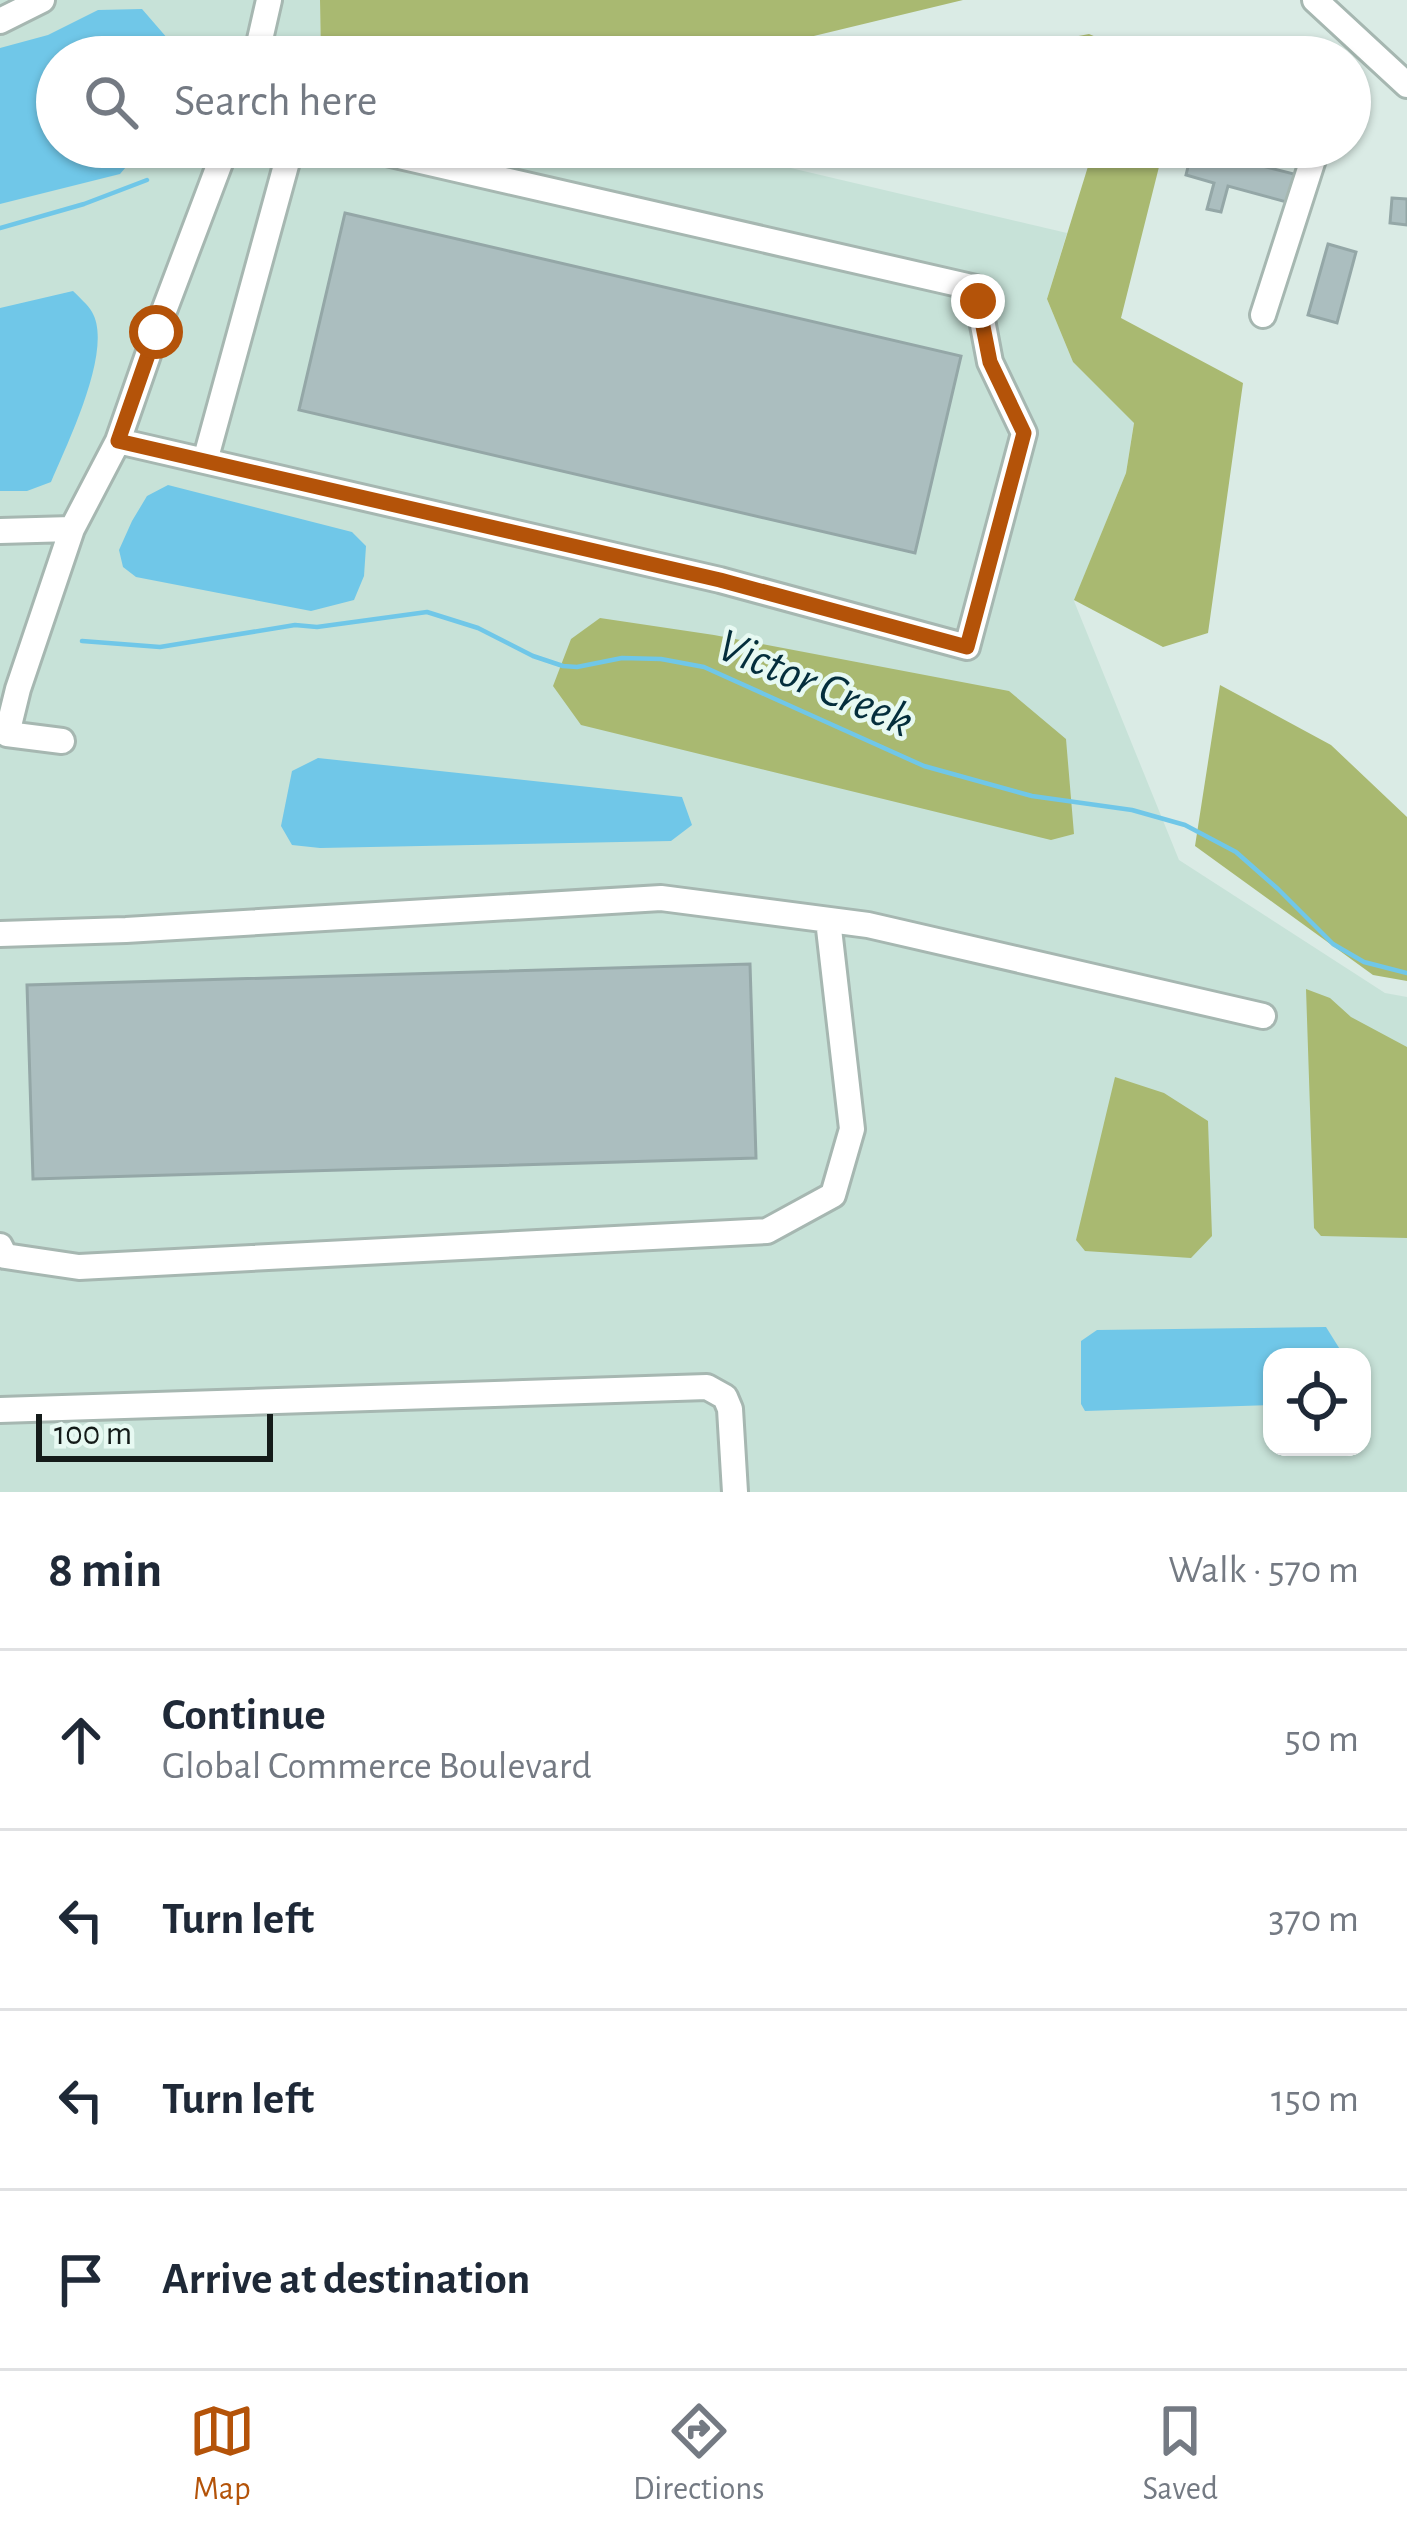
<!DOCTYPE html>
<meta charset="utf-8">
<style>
:root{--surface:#fff;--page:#f2f2f3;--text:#1f2937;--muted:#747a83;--line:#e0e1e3;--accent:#b45309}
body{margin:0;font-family:"Alegreya Sans",sans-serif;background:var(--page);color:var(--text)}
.controls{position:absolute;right:36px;bottom:36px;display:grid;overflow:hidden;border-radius:24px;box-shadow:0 3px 9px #0004}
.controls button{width:108px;height:108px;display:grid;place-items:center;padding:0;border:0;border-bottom:3px solid var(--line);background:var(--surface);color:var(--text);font:60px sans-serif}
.scale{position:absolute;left:36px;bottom:30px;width:237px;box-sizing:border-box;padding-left:12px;border:6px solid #141b19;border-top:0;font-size:33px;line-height:42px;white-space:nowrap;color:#141b19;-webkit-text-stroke:9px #e7f9f2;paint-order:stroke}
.stop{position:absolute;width:36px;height:36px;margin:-27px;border:9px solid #b45309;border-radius:50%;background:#fff}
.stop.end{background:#b45309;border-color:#fff;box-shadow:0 3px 12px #0008}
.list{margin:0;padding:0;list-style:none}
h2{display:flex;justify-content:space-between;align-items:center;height:156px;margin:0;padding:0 48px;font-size:51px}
h2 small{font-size:39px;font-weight:400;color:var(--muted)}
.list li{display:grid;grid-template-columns:78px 1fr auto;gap:36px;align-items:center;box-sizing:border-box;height:180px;padding:0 48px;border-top:3px solid var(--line)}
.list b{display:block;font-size:45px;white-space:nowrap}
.list p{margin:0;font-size:39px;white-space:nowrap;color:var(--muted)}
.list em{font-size:39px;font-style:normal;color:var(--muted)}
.icon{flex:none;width:66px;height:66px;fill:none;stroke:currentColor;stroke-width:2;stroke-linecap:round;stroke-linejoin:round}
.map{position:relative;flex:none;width:1407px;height:1492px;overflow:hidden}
.search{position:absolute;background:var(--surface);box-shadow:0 3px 9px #0004;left:36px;right:36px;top:36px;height:132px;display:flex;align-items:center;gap:30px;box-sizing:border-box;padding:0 42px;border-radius:66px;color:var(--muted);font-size:45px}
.sheet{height:876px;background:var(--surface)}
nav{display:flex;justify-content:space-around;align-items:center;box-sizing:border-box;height:168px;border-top:3px solid var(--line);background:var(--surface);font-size:33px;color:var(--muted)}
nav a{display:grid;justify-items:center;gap:6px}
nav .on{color:var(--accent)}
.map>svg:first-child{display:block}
</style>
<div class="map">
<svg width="1407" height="1492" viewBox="0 0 1407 1492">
<rect width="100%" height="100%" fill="#daebe5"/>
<!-- built -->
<path fill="#c7e2d8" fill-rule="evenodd" d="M0,0h320l1,57h-264v90h644l366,86 -20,66 26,63 61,60 -8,51 -52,128 105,259 206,133 22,4v495h-1407zM1272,1357h90v90h-90z"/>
<!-- forest -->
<path fill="#a9b971" d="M320,0h643l-236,57h-125l-27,-9 -73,-6 -53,8 -128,7z
M1089,34l54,23h-173z
M1094,147h70l-43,171 122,65 -35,250 -45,14 -89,-47 52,-127 8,-50 -61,-61 -26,-63z
M600,618l114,17 295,56 57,48 8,95 -23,6 -470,-115 -28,-39 18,-47z
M1220,685l111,60 76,72v164l-34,-6 -178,-129z
M1306,989l24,9 21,19 56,30v191l-86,-2 -7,-8z
M1115,1077l49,16 44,28 4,115 -21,22 -106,-7 -9,-11z"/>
<!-- water -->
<path fill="#70c7e8" d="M142,9l39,45 -1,3h-123v90h86l-23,27 -120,30v-156l48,-13 50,-25z
M73,291c6,6 15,14 19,21 22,37 -25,132 -41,170l-24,9h-27v-183z
M168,485l184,47 14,14 -2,30 -10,24 -43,11 -175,-34 -13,-10 -4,-17 13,-29 15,-25z
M318,758l364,39 10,28 -21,16 -351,7 -28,-3 -11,-19 11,-55z
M1326,1327l15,24v6h-69v48l-187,6 -4,-7v-63l16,-11z"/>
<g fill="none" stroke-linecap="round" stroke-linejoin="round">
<!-- stream -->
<path stroke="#70c7e8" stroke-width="4.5" d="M0,228l84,-24 63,-24
M82,641l78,6 135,-22 22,2 110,-15 51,16 55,28 30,10 14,1 45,-9 39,1 43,8 220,99 108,30 100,14 53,15 51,27 42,37 55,55 31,18 43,11"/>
</g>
<!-- building -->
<path fill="#abbebf" stroke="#94a7a7" stroke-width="3" d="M1193,147l23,6 1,-6h33l-4,15 52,13 -8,28 -62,-17 -7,26 -14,-3 7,-26 -28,-8z
M1392,198l15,1v26l-17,-2z
M345,213l616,143 -46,197 -616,-143z
M1328,244l28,8 -19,71 -29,-8z
M750,964l6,194 -723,21 -6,-194z"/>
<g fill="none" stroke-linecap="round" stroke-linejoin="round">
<defs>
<path id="minor" d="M1315,0l92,85
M0,21l42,-21
M256,57l13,-57
M1263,315l54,-168
M118,441l602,139 247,67 57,-214 -34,-71 -14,-74 -616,-141
M205,461l86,-314
M0,531l72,-2
M62,741l-55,-7 11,-45 54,-160 46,-88 38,-109 70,-185
M0,934l126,-4 535,-32 207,27 395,91
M0,1246l5,10 74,11 688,-36 66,-36 19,-66 -24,-209
M0,1410l707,-23 18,10 5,12 5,83"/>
</defs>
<!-- minor casing -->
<use href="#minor" stroke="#a6b7b1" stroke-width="30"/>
<!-- minor -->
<use href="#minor" stroke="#fff" stroke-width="24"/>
</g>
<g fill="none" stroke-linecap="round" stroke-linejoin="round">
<!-- route -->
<path stroke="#b45309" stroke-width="15" d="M156,332l-38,109 602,139 247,67 57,-214 -34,-71 -12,-61"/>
</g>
<g text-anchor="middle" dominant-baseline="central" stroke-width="9" stroke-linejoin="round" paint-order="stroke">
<!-- water labels -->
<g font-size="48" font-style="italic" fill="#042e3c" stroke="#e7f9f2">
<text transform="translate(815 684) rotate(23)">Victor Creek</text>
</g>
</g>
</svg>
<div class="controls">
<button><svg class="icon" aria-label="locate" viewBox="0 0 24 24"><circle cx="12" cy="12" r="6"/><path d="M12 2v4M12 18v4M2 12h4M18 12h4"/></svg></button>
</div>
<div class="scale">100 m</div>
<div class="stop" style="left:156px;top:332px"></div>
<div class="stop end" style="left:978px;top:301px"></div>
<div class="search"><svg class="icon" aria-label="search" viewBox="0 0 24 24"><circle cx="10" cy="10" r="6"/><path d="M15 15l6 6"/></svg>Search here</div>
</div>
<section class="sheet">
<h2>8 min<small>Walk · 570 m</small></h2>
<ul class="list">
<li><svg class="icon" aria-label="ahead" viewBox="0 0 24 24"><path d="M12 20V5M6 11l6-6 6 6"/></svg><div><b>Continue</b><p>Global Commerce Boulevard</p></div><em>50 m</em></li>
<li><svg class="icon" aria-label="left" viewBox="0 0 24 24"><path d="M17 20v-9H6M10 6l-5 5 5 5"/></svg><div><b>Turn left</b></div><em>370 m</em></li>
<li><svg class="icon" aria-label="left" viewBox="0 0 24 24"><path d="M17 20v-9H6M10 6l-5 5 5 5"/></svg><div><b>Turn left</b></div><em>150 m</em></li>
<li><svg class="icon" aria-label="arrive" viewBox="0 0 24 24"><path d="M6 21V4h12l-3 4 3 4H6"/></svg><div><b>Arrive at destination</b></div></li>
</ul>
</section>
<nav>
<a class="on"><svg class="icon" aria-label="map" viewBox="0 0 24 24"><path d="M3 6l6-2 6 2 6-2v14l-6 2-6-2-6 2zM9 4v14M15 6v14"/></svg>Map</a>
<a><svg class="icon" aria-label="directions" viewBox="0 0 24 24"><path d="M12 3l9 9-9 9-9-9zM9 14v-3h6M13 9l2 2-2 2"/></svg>Directions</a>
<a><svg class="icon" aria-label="saved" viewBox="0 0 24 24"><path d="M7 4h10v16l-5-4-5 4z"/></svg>Saved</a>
</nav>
